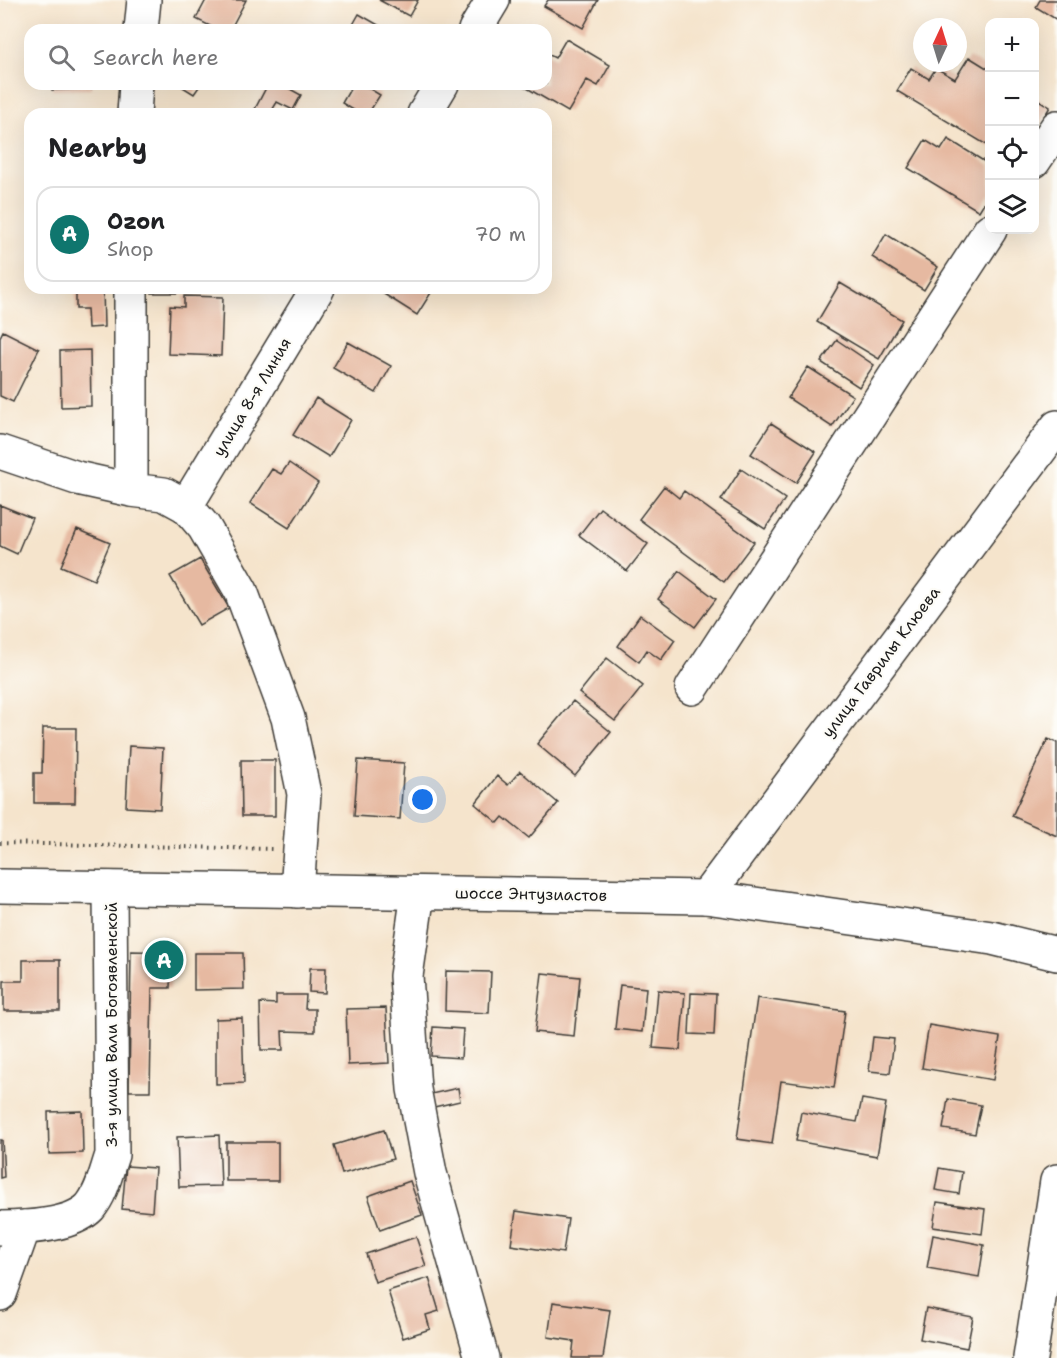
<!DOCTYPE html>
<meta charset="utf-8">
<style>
:root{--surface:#fff;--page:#f2f2f2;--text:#202124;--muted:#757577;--line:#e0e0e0;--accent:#0f766e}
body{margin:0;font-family:"Shantell Sans",sans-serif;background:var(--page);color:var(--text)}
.controls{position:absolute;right:18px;top:18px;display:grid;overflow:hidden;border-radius:12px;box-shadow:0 6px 24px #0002}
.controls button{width:54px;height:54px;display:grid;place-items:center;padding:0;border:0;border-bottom:2px solid var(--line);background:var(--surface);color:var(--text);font:30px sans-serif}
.compass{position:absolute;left:913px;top:18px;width:54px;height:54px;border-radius:50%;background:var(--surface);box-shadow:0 6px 24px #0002;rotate:4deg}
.you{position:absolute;left:423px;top:800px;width:21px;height:21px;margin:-15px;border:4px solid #fff;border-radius:50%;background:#1a73e8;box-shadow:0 0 0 9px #1a73e833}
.badge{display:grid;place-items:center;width:39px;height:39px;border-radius:50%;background:var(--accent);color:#fff;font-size:20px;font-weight:700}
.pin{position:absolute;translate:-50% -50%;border:3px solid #fff;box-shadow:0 2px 6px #0006}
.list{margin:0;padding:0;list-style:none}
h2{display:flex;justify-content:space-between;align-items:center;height:78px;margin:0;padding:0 24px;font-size:26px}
h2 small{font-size:20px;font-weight:400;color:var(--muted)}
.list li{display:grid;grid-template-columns:39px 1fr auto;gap:18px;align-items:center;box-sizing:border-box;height:96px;margin:0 12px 12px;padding:0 12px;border:2px solid var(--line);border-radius:18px}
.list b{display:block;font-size:22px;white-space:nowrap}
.list p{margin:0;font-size:20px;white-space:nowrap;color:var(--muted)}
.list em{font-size:20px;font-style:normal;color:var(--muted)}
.icon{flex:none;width:33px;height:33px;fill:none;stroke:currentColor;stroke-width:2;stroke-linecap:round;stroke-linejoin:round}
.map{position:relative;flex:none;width:1057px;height:1358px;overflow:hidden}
.search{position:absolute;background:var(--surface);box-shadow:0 6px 24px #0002;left:24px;top:24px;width:528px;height:66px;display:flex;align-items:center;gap:15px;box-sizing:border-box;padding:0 21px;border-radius:18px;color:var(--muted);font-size:22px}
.panel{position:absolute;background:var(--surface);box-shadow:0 6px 24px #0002;left:24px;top:108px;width:528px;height:186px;border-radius:18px}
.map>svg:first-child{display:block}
</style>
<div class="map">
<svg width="1057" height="1358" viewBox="0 0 1057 1358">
<rect width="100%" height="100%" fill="#fdfcf7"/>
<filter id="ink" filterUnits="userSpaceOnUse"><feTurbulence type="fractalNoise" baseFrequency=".0167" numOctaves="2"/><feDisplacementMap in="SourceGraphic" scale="12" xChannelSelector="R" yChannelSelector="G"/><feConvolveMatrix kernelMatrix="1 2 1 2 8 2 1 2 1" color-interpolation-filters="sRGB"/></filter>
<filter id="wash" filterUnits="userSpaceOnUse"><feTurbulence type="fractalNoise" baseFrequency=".008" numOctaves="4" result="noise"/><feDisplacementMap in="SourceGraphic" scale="24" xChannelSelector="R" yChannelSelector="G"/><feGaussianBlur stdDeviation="1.35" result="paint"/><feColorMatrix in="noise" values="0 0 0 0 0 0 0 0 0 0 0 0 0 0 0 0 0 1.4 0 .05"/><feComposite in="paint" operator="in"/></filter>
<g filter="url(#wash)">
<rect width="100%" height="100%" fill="#f5e4cc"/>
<g id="blocks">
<!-- building -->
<path fill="#e6b9a1" d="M206,0h40l-16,30h-12l-22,-11z
M379,0h39l-9,16z
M548,0h50l-15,28 -39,-22z
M1040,0h17v20l-21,-13z
M359,14l28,16h-37z
M566,39l44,26 -12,21 -11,-6 -19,32 -48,-28h26v-31l9,5z
M969,57l21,13v77l-93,-56 14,-23 18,11 7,-11 19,11z
M52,84h39v5l-39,1z
M178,84h23l-7,10z
M268,84h13l20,11 -8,15 -16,-8 -7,12h-9l-7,-3z
M353,84h9l18,11 -12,19h-8l-18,-11z
M1034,97l16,10 -16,26z
M948,139l42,26v28l-11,18 -71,-43 17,-28 16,10z
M886,234l52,33 -14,23 -52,-33z
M840,283l62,37 -23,39 -62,-37z
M76,288h27l1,39 -16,1 -1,-19h-11z
M152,288h25v5h-25z
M377,288h57l-17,27 -41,-26z
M184,296l39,1 -2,59 -53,-2 2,-48 14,1z
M3,331l36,18 -26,53 -13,-6v-59z
M837,340l37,25 -15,22 -38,-25z
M348,342l43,24 -15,27 -43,-25z
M90,350l1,56 -30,1 -1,-56z
M808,367l45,29 -21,31 -44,-29z
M316,398l35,22 -22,37 -36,-22z
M771,423l45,29 -20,31 -45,-29z
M289,463l29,20 -29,45 -39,-25 22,-34 9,5z
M741,469l44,30 -20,30 -44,-29z
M664,486l15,12 5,-7 70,51 -30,40 -85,-63z
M0,505l32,13 -15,36 -17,-8z
M600,508l48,36 -21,27 -48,-36z
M77,529l33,14 -16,37 -33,-14z
M200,559l29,49 -30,17 -29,-49z
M679,571l37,28 -21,28 -37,-28z
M640,615l35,25 -14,20 -14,-10 -8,12 -21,-16z
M607,658l36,28 -28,35 -36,-28z
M573,701l38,31 -36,44 -38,-32z
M43,728h33l-1,75h-41v-30h8z
M1048,739l9,4v93l-45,-20z
M129,746l34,2 -3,61 -34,-2z
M241,760h34v56h-33z
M358,760l46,3 -4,56 -46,-3z
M520,771l38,32 -29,35 -26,-21 -5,6 -23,-19 22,-28 11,9z
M131,951l40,1 -1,36h-18l-2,103h-21z
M194,953h49l1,36 -50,1z
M23,960h37v51h-56v-30h19z
M310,968h16l-1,25 -16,-1z
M446,971l45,1 -2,41 -44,-2z
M542,973l38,4 -6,59 -39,-4z
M620,985l26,3 -4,44 -27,-3z
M658,990l27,3 -5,57 -27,-2z
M691,993l25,1 -2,41 -25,-1z
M276,995h30l-1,14h10v23l-33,-1 1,19h-22l-1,-47 16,1z
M757,998l88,13 -11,77 -53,-7 -9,63 -35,-5z
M386,1008l3,55 -41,2 -2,-56z
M242,1018l2,65 -28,1v-65z
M929,1025l71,12 -7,43 -71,-12z
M433,1027l30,2 -2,29 -30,-2z
M873,1037l21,2 -4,34 -21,-2z
M458,1088l2,13 -26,6 -3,-13z
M862,1099l24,4 -9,53 -81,-15 5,-29 56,10z
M948,1099l33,6 -6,29 -32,-5z
M82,1111l1,42 -34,1 -1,-42z
M384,1130l9,29 -51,15 -8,-29z
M219,1135l2,51 -42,1 -2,-50z
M0,1140h2l2,37 -4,1z
M226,1142h52v39h-52z
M126,1166l29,2 -3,44 -30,-3z
M939,1168l23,4 -3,22 -24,-4z
M410,1181l12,34 -42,15 -12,-34z
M937,1202l48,7 -3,25 -49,-7z
M516,1211l52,8 -5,34 -52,-8z
M933,1235l51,10 -5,32 -52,-9z
M416,1237l10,29 -51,16 -9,-28z
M429,1278l10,33 -13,4 4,14 -27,9 -15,-47z
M553,1302l57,8 -7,48h-31l2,-17 -26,-4z
M926,1308l47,9 -6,31 -47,-9z"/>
</g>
</g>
<g filter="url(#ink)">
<use href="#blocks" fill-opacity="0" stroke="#3d3a36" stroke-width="1.5"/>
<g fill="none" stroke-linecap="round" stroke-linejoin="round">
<defs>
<path id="street" d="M141,30l3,-30
M475,30l18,-30
M134,114l2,-30
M424,114l18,-30
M1034,161l23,-34
M131,288v202
M0,452l77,26 54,12 33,4 22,12 18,21 37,64 47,127 16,76 -7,97
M186,506l132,-218
M692,688l298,-458
M418,893l-12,83 8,113 16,84 52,185
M706,897l351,-470
M0,1228c25,0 72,-2 90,-21 12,-14 16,-35 22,-52l-2,-267
M0,1294l24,-67
M1030,1358l27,-177"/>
<path id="secondary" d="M0,886l706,11 286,41 65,16"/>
</defs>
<!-- street casing -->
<use href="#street" stroke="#3d3a36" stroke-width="36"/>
<!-- secondary casing -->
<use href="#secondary" stroke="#3d3a36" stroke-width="36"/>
<!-- path -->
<path stroke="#3d3a36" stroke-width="4" stroke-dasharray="1.5 4.5" stroke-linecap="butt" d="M0,843l272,6"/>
<!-- street -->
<use href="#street" stroke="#fff" stroke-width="33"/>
<!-- secondary -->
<use href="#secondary" stroke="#fff" stroke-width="33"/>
</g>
</g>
<g text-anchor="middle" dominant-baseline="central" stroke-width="4.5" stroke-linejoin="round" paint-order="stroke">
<!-- street labels -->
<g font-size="16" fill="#1c1c1c" stroke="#fdfcf7">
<text transform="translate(252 397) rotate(-59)">улица 8-я Линия</text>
<text transform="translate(881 662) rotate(-53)">улица Гаврилы Клюева</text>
<text transform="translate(531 894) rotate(1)">шоссе Энтузиастов</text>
<text transform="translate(111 1025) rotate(-90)">3-я улица Вали Богоявленской</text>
</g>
</g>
</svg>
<div class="controls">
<button>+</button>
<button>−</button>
<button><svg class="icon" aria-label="locate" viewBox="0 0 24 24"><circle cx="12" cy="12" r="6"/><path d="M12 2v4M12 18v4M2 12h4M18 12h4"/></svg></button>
<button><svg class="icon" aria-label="layers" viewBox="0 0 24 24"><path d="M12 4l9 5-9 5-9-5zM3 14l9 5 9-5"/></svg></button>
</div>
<svg class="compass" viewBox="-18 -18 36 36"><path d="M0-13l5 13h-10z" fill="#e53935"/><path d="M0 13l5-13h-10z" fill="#757577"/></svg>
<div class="you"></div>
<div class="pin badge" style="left:164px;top:960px">A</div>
<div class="search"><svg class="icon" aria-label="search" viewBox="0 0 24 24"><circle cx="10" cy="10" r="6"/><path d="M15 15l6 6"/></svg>Search here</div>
<section class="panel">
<h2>Nearby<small></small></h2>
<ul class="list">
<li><span class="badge">A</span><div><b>Ozon</b><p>Shop</p></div><em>70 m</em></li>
</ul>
</section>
</div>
